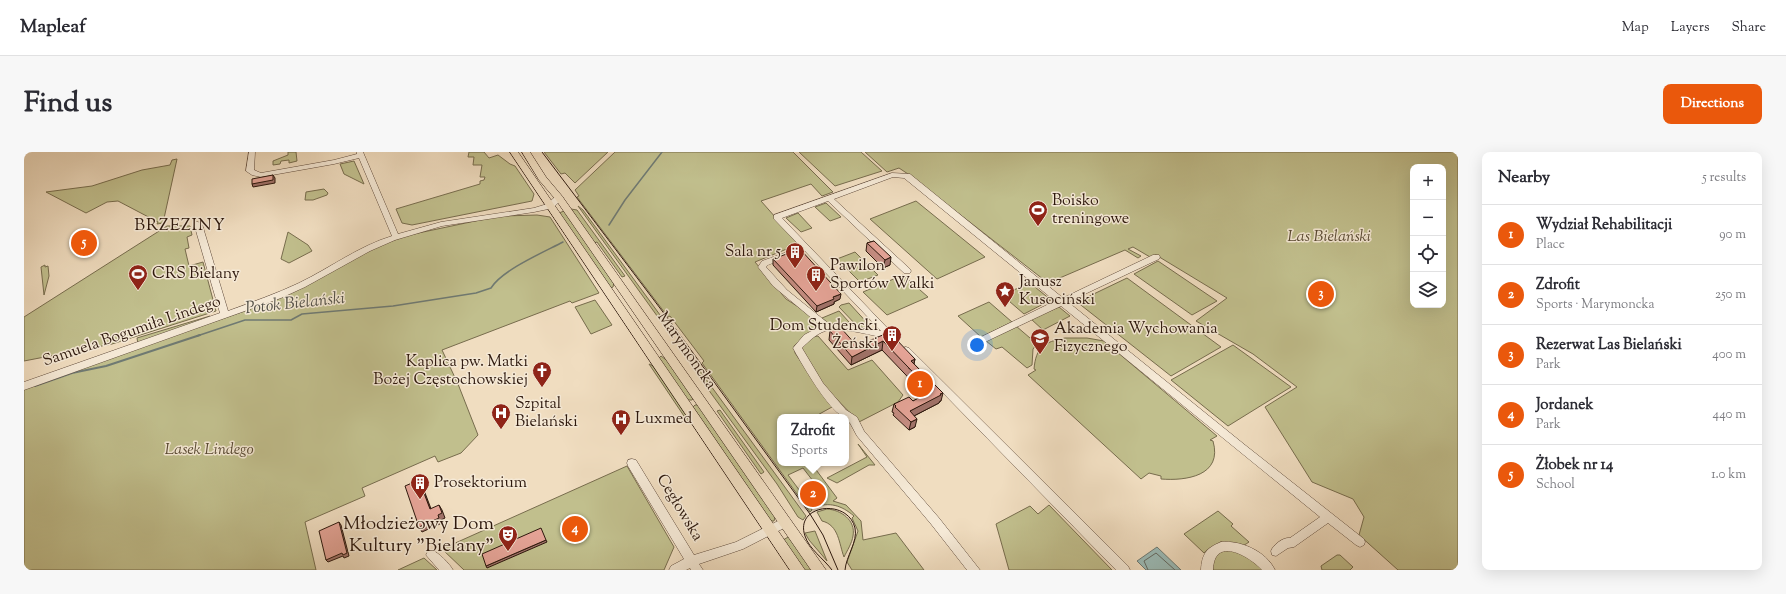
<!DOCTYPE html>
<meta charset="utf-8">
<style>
:root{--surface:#fff;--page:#f7f7f7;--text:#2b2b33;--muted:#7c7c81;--line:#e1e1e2;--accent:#ea580c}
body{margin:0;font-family:"Sorts Mill Goudy",serif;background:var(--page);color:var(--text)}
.controls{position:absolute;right:12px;top:12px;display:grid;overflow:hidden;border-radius:8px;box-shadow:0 4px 16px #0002}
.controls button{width:36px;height:36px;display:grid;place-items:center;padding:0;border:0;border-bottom:1px solid var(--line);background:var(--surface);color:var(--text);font:20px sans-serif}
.you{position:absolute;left:953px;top:193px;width:14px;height:14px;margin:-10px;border:3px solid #fff;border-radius:50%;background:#1a73e8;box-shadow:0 0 0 6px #1a73e833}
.badge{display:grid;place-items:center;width:26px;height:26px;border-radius:50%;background:var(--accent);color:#fff;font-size:13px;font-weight:700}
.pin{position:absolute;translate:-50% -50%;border:2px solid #fff;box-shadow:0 1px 4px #0006}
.popup{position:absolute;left:753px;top:262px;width:72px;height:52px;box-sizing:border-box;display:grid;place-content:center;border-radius:8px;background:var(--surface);filter:drop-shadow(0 1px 3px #0005);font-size:13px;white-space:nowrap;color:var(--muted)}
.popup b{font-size:15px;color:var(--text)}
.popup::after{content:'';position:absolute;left:50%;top:100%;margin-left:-8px;border:8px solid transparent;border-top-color:var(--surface)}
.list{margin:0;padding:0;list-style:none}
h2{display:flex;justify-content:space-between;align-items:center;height:52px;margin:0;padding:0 16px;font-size:17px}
h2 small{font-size:13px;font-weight:400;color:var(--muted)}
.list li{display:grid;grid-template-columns:26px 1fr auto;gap:12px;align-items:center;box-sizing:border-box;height:60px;padding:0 16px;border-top:1px solid var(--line)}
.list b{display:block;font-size:15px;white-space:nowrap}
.list p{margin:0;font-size:13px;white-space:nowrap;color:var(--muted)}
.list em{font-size:13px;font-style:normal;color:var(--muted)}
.icon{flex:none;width:22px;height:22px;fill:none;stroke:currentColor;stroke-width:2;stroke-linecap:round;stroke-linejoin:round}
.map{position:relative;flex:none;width:1434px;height:418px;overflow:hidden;border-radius:8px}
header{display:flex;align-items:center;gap:24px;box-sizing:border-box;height:56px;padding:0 20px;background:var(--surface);border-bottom:1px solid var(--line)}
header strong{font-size:19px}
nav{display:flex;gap:22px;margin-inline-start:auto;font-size:14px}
.intro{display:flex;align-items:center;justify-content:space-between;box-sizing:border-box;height:96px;padding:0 24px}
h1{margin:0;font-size:28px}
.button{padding:10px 18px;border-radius:8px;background:var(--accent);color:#fff;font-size:14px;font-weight:700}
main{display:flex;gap:24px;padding:0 24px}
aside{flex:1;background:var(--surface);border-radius:8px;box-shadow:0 4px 16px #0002}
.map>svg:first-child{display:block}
</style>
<header>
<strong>Mapleaf</strong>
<nav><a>Map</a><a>Layers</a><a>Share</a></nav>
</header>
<div class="intro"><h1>Find us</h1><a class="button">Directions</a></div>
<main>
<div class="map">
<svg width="1434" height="418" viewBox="0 0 1434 418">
<rect width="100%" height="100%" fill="#f0ddc0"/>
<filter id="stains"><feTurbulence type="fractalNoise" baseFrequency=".005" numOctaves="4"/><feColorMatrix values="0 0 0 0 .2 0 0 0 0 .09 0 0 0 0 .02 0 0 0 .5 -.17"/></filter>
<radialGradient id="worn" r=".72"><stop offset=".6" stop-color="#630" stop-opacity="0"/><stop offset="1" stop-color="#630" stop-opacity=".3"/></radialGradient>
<!-- green -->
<path fill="#c1bf8d" stroke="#776c4d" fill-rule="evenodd" d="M264,0h8l1,9 -8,2v-3l-8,1 -1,3 -7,1v-4l15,-6z
M445,0h15l5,6 9,-3 12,9 5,2 19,28 -2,7 -120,24 -10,-2 -6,-14 84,-25v-3l4,-1 1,-3h-5l2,-12h-9l1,-8h-6z
M520,0h64l-33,31 -10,-10 -4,1z
M591,0h178l40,40 -11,4 -11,-12 -50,17 38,43 -44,18 31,37 17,11 19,16 -20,13 -8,7 1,7 37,54 -18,10h-34v46h31l26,35 -4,3 13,4 15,16 2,19 33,-7 28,37h-72l-5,-8 11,-31 -6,-13 2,-2c-13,-11 -24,-14 -40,-9v-5l3,-1 -2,-3 8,-4 -20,-26 -15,7 21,28 4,-1 -2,6 1,2 -2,2 -108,-149 2,-2 -34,-45 -2,1 -91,-120 2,-1 -4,-6z
M775,0h62l21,19 -47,15z
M841,0h593v418h-60l-39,-35 5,-18 -11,-18 -41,-17 -47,-75 32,-20 -44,-33 -57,-33 31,-23 -71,-43 -6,2 -17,-10 -5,2 13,7 -3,2 -13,-8 -77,33 -140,-109 -9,-6 -12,4zM1389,15h30v138h-30z
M153,7l-14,64 -6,1 1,-2 -40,-21 -11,1 -21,11 -40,-21 46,-6 50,-16 28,-5 2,-5z
M330,9l10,23 -20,-10 -4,-10z
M300,37l4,4 -1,2 -14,5h-8l1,-8z
M892,49l69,56 -48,22 -67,-60z
M802,51l15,14 -11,4 -15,-14z
M554,54l5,4 80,109 -3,1z
M547,57l6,1 48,66 -3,1 -25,-35 -3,1z
M540,59l50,71 -1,5 -2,1 -52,-75z
M774,61l14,15 -11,4 -15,-14z
M513,63l13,2 49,76 -27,10 -2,-2 -128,49 16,34 20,51 -17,18 -23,9 -3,-6 -73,32 3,8 -60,26 11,48h-292v-182l252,-88 83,-44 27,-13 23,-8 71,-15 23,-4z
M143,74h23l2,9 -5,2 2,11 -4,1 4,17 14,-4 13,49 -104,33 -88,17v-44z
M264,80l20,13 4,6 -23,12 -8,-4z
M831,100l23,23 -18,7 -23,-23z
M1134,109l59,40 -25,14 -58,-41z
M21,113v2l3,-1 1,10 -5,19 -3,-28z
M879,123l25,22 -41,18 -24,-23z
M1103,126l94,69 -50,29 -94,-74z
M1006,131l21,17 -27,14 -22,-19z
M571,148l17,25 -21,9 -16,-27z
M965,150l23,20 -31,15 -23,-21z
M825,151l21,23 -1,2h-10l-20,-21 2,-2z
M1035,155l11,9 -27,14 -12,-11z
M815,159l10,11 -4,3 -14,1 -9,-8z
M186,164l1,2 -73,26 -1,-6z
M992,174l21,18 -4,5 -1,16 -5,3 -25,-21 -6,2 -10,-8z
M794,184l30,34 24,-10 31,35 -5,7 -39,20 -38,-39 -20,-35 11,-11z
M1041,186h22l17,3 113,95 -7,4 3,1c10,35 -27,40 -52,38v-3l-12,-3 -8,6 -113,-104 8,-5 -2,-1c2,-22 10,-27 31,-31z
M1209,193l58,42 -63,39 -57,-46z
M637,204l8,6 24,37 -1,1h-5l-28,-42z
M625,212l4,2 36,52 -1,4z
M676,219l106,145 -3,4 -5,-3 -21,-33 -80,-110z
M671,253h3l77,112 -1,4h-3l-78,-114z
M696,258l44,62 -3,2 -44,-63z
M834,292l17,21h-6l-32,18 -10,-5 40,-21z
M603,314l47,81 -10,23h-200l-22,-21z
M1025,353l63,65h-103l-13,-46 34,-18 8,8z
M803,357c14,1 29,11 26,27 -1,7 -6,15 -9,21 -5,-13 -5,-32 -22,-36l-5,-9z
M1194,359l15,13 -2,2 18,16c-3,2 -6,4 -9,5 -13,2 -25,-7 -36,6l-20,-19z
M791,379l12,30 -18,-21 -4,-7z
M766,384l24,34h-11l-20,-30z
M1197,398l18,1 26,19h-54v-11z
M1313,403h3l13,12 -3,3h-28l-1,-4z
M400,406l13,12h-39z"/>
<!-- water -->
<path fill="#9bbbb7" stroke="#6f7a73" d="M1133,395l24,23h-35l-9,-9z"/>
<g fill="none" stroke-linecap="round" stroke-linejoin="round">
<!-- shore -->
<path stroke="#646a62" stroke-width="1" d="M1124,418l-4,-9 12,-8 19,17"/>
<!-- stream-far1 -->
<path stroke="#6f7a73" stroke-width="1.5" d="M585,73l16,-25 37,-48
M173,184l48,-16h46l11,-6 91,-8 83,-13 15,-5c11,-18 53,-36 72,-46"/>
<!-- stream -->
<path stroke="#6f7a73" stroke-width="2" d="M11,234l37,-13 34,-7 94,-31"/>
<defs>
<path id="minor" d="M225,0h6l-1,18 7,3 73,-13 23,-6v-2h6l35,82 43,-12 93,-14 13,-4 9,-8h6l1,2 -10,10 -19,4 -92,14 -47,14 -25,11 -65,36 -24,11 -257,92v-8l196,-69 -26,-89 1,-2h3l4,2 26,87c24,-9 48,-17 71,-28 31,-15 60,-37 93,-47l-33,-78 -25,6 -73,13 -9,-2 -6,-4z
M868,21l18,1 153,124 90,-43h6l1,2 -1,2 -91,43 177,143 119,94 1,3 -1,3 -4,2 -4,-2 -28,-22 -34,24 -6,1 -12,8 -4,-1 -1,-4c2,-6 12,-14 19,-13l30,-21 -259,-211 -76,36h-6l-1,-2 1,-2 76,-37 -151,-123 -11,-1 -59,22 76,70 1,2 -1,2h-6l-76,-72 -46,17 113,118 -4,3c-18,-3 -43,-11 -61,-9 -11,1 -21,11 -28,18l21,35 23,27 11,7 7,14 75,87 41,52h-13l-36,-46 -74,-88 -7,-13 -4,-3v-3c-14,0 -46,-56 -53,-69l11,-13 17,-9 -48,-40 -15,-19 4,-6 39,-14 -27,-28v-4zM781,99l76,80 -39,-7h-13l-42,-34 -21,-23 2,-2z
M882,195l3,1 219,218 2,4h-14l-213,-218 -1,-2 1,-2z
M608,307l4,1 58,95 42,-13 50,-25 4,2 1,3 -1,3 -47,24 -44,15 4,6h-12l-1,-2 -4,2h-17l2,-4 13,-7 -56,-93 -1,-3 1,-3z
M1197,390c19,-2 45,9 54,28h-13c-14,-15 -48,-34 -49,0h-12c1,-16 5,-22 20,-28z
M408,398c7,3 17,13 21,20h-14l-13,-15 2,-4z"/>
<path id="major" d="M486,0h8l287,418h-15z
M498,0h8l16,25 16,19 264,374h-15l-255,-370 -17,-20z"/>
</defs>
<!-- minor casing -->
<use href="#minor" stroke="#5e493a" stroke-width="1"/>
<!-- major casing -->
<use href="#major" stroke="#2d180d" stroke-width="1"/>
<!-- minor -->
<use href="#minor" fill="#f5e9d6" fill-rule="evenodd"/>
<!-- major -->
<use href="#major" fill="#f0ddc0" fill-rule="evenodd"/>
<!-- tram -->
<path stroke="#2d180d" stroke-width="1" d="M518,0l130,172 138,190 13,21 15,35
M808,418c-8,-11 -23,-21 -27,-34 -11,-32 43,-38 50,-8 3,14 -9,28 -10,42"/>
</g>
<!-- wall -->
<path fill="#c48c81" stroke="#2d180d" d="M850,89l16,24 -7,3 -17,-17 1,-8z
M749,107l67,40 -6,3v2l-18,8 -43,-47z
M806,179l27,15 32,-8 26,21 -1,5 27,37h-1l-1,2 -25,13 1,11 -6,3 -16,-15 1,-2 -2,-1 2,-8 19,-3 12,-6 -43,-45 -31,15 -22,-25z"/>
<!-- shaded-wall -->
<path fill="#a07269" stroke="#2d180d" d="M249,23l2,3v5l-22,4 -1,-3z
M867,105l-1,8 -7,3 2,-8z
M817,142l-1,5 -6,3v2l-18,8 1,-6 16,-9z
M859,189l-1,9 -31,15 1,-8z
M891,207l-2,8 -4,2 2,-8z
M919,241l-2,8h-1l-1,2 -31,16 2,-8z
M893,267l-2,8 -6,3 2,-8z
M395,328l3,5 11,29 -3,-5z
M415,353l3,5 3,8 -4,2 1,3 -20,9 -3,-5z
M315,370l2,3 8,31 -5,2 -1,-2 -15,6 -2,-2z
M522,388l1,2 -60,26 -1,-2z"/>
<!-- building -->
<path fill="#e4a396" stroke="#2d180d" d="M249,23v5l-21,4v-5z
M850,89l17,16 -6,3 -18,-17z
M776,97l41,45 -8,3 1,2 -17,7 -44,-47z
M816,175l17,19 28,-12 4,4 4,-2 22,23 -4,2 32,32 -3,1 1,1 -31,16 7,8 -6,3 -16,-15 1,-1 -2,-2 15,-7 4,4 18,-10 -48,-50 -31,16 -22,-26z
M395,328l11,29 9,-4 3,8 -4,2 1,3 -20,9 -14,-41z
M315,370l8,31 -4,2 -1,-2 -16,7 -7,-29z
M517,376l5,12 -60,26 -4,-12z"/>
<!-- icons -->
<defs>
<symbol id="stadium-pin" viewBox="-11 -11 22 30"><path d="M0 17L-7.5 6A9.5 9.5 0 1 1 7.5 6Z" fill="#8f2418" stroke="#f5e9d6"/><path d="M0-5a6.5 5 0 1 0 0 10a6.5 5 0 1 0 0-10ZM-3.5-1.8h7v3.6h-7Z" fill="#fff"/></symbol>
<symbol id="building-pin" viewBox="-11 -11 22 30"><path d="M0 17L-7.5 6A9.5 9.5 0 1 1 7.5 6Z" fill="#8f2418" stroke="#f5e9d6"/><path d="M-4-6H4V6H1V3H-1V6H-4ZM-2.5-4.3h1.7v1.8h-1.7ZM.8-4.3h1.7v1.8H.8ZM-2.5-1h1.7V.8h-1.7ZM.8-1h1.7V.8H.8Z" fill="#fff"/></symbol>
<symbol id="sight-pin" viewBox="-11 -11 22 30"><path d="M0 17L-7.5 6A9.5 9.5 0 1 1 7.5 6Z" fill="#8f2418" stroke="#f5e9d6"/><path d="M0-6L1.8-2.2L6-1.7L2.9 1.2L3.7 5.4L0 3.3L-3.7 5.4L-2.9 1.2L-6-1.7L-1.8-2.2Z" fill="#fff"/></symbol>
<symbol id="university-pin" viewBox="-11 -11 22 30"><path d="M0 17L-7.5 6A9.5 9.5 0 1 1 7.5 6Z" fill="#8f2418" stroke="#f5e9d6"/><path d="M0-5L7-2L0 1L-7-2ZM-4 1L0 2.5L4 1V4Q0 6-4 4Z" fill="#fff"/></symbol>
<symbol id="church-pin" viewBox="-11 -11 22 30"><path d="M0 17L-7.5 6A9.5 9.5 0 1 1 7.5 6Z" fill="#8f2418" stroke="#f5e9d6"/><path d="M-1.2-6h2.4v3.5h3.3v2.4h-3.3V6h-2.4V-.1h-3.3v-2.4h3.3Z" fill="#fff"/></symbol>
<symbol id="hospital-pin" viewBox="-11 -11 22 30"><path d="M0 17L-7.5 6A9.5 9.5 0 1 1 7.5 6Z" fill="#8f2418" stroke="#f5e9d6"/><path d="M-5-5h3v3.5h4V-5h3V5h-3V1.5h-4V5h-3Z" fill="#fff"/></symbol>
<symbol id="theatre-pin" viewBox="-11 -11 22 30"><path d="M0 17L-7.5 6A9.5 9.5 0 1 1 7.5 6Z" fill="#8f2418" stroke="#f5e9d6"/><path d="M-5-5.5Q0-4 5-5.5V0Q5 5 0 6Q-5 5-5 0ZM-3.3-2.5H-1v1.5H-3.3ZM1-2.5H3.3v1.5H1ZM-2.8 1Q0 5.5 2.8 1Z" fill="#fff"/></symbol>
</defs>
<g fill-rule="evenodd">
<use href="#stadium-pin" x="1003" y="47" width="22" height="30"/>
<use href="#building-pin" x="760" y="89" width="22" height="30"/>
<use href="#stadium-pin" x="103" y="111" width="22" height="30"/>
<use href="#building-pin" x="781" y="112" width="22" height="30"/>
<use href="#sight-pin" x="970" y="128" width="22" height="30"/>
<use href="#building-pin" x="857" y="172" width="22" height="30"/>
<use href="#university-pin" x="1005" y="175" width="22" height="30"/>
<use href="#church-pin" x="507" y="208" width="22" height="30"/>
<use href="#hospital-pin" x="466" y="250" width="22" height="30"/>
<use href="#hospital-pin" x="586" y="256" width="22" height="30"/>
<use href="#building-pin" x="385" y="320" width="22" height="30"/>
<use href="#theatre-pin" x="473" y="372" width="22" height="30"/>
</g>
<g text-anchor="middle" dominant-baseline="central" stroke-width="3" stroke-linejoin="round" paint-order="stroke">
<!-- poi labels -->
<g font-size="16" fill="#2d180d" stroke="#f5e9d6" text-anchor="start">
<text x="1028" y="49">Boisko<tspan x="1028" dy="18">treningowe</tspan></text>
<text x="757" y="100" text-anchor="end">Sala nr 5</text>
<text x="806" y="114">Pawilon<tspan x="806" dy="18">Sportów Walki</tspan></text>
<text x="128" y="122">CRS Bielany</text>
<text x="995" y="130">Janusz<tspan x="995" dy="18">Kusociński</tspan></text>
<text x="854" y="174" text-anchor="end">Dom Studencki<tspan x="854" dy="18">Żeński</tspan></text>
<text x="1030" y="177">Akademia Wychowania<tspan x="1030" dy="18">Fizycznego</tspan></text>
<text x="504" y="210" text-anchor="end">Kaplica pw. Matki<tspan x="504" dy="18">Bożej Częstochowskiej</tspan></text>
<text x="491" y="252">Szpital<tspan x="491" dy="18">Bielański</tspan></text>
<text x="611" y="267">Luxmed</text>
<text x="410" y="331">Prosektorium</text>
</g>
<!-- park labels -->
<g font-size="16" font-style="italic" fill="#594a33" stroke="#f5e9d6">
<text x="1305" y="85">Las Bielański</text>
<text x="185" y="298">Lasek Lindego</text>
</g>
<!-- street labels -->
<g font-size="16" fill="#2d180d" stroke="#f5e9d6">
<text transform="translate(108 180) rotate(-19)">Samuela Bogumiła Lindego</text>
<text transform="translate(662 199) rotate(55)">Marymoncka</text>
<text transform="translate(655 356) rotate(59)">Cegłowska</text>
</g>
<!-- neighbourhood labels -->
<g font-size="17" letter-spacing="1" fill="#2d180d" stroke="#f5e9d6">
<text x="156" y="74">BRZEZINY</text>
</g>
<!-- water labels -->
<g font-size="17" font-style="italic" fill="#545148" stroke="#f5e9d6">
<text transform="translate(271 152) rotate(-6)">Potok Bielański</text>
</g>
<!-- near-poi labels -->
<g font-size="19" fill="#2d180d" stroke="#f5e9d6" text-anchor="end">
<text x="470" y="372">Młodzieżowy Dom<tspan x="470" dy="22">Kultury "Bielany"</tspan></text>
</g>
</g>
<rect width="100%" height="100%" filter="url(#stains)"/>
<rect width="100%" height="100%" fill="url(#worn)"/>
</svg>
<div class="controls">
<button>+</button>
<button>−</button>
<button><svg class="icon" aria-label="locate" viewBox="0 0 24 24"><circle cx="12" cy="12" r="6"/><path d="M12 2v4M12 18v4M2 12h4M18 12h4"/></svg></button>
<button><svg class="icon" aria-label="layers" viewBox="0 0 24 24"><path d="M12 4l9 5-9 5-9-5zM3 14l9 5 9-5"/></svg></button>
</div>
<div class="you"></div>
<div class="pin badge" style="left:896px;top:232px">1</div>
<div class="pin badge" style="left:789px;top:342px">2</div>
<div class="popup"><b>Zdrofit</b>Sports</div>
<div class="pin badge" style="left:1297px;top:142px">3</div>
<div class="pin badge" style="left:551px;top:377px">4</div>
<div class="pin badge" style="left:60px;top:91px">5</div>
</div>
<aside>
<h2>Nearby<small>5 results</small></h2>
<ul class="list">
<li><span class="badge">1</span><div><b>Wydział Rehabilitacji</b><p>Place</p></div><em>90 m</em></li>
<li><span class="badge">2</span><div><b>Zdrofit</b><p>Sports · Marymoncka</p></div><em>250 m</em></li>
<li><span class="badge">3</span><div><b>Rezerwat Las Bielański</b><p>Park</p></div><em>400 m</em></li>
<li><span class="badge">4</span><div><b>Jordanek</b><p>Park</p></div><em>440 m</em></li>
<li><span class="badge">5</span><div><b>Żłobek nr 14</b><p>School</p></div><em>1.0 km</em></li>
</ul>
</aside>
</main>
